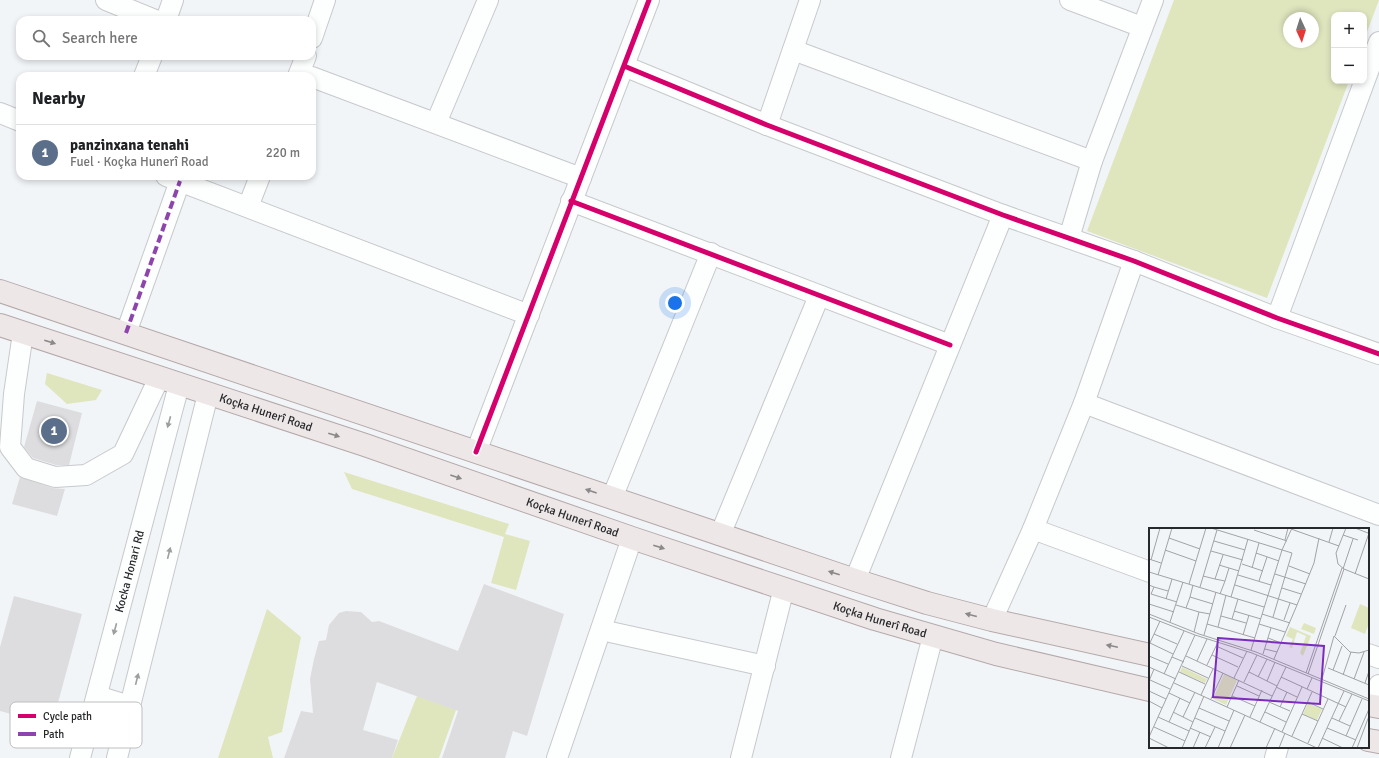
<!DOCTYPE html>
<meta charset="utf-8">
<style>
:root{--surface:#fff;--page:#f2f2f2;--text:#202124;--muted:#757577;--line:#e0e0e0;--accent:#6e7073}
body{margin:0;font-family:Signika,sans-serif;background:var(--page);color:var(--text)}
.controls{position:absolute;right:12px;top:12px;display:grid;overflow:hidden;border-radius:8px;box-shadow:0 2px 6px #0003}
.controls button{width:36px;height:36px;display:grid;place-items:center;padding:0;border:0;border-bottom:1px solid var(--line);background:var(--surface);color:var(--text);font:20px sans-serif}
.compass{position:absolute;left:1283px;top:12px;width:36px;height:36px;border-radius:50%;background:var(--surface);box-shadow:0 2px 6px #0003;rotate:176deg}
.you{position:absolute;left:675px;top:303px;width:14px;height:14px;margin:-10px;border:3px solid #fff;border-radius:50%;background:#1a73e8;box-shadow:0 0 0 6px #1a73e833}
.badge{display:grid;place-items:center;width:26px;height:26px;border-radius:50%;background:var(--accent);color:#fff;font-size:13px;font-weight:700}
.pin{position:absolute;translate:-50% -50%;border:2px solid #fff;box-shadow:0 1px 4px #0006}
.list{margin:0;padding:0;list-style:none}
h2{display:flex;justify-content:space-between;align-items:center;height:52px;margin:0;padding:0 16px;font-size:17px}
h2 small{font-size:13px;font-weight:400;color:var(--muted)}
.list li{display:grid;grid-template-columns:26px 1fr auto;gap:12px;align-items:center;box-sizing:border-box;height:56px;padding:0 16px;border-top:1px solid var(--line)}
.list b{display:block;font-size:15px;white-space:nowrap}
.list p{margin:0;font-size:13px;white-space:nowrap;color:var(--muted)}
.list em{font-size:13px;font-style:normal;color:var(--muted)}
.icon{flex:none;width:22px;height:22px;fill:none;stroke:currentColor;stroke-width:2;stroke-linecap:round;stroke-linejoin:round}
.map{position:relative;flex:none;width:1379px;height:758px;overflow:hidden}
.search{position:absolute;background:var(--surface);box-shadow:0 2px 6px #0003;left:16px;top:16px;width:300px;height:44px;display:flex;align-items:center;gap:10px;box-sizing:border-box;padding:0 14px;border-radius:12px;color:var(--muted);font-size:15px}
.panel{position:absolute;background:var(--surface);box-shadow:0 2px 6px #0003;left:16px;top:72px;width:300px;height:108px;border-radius:12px}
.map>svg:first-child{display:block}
</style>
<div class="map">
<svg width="1379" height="758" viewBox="0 0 1379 758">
<rect width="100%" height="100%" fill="#f2f5f8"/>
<!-- green -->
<path fill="#dfe5bd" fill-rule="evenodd" d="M1174,0h205l-15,40v-25h-30v66h15l-82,217 -180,-67zM1289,18h24v24h-24z
M47,373l55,17 -6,10 -29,4 -22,-20z
M344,472l165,52 -4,10 25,7 -14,49 -25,-7 13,-46 -152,-48z
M267,609l34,28 -19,95 -14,5 5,21h-55z
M417,696l39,14 -17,48h-47z"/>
<!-- building -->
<path fill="#dddddf" d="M37,401l45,12 -13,52h-13l-23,-7 -9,-11z
M20,477l32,11 13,1 -8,27 -45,-12z
M484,584l80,30 -37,122 -14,-5 -8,27h-63l16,-47 -81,-29 -14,48 35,10 -6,18h-108l17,-47 12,2 -3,-34 4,-20 5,-18 7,-1 3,-15 10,-12 7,-2 15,1 11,10 7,-1 79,30z
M14,596l68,18 -30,111 -52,-14v-64z"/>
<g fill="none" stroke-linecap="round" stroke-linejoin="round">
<defs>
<g id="minor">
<path d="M106,0l49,20"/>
<path d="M1070,0l72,27"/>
<path d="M166,20l7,-20"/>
<path d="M312,38l13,-38"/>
<path d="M793,50l299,111"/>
<path d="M624,66l143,59 236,90 131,46 143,57 102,36"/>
<path d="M144,76l8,-20"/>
<path d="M298,76l8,-20"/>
<path d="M312,77l269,101"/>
<path d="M0,113l20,8"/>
<path d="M436,123l52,-123"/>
<path d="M767,125l43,-125"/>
<path d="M166,176l363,139"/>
<path d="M571,201l379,144"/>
<path d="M248,207l12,-31"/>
<path d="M1069,238l23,-77 61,-161"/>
<path d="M1277,318l102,-276"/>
<path d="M23,333l-9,61 -4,53 16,21 29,9 31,-2 37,-21 36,-76"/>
<path d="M126,333l54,-152"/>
<path d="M1084,403l295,112"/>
<path d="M476,452l173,-452"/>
<path d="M612,498l99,-245"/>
<path d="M1033,529l117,43"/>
<path d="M720,535l99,-239"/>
<path d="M855,580l148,-365"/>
<path d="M992,620l41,-91 51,-126 50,-142"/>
<path d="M601,630l164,36"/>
<path d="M1368,654l11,4"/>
<path d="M97,696l33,10"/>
<path d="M1371,706l8,-21"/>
<path id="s1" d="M80,758l99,-373"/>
<path d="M117,758l91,-364"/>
<path d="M557,758l75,-220"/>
<path d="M741,758l43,-170"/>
<path d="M901,758l32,-122"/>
<path d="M1275,758l3,-11"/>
</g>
<g id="major">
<path d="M0,291l855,289 72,23 65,17 158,35"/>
<path id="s2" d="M0,325l365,120 267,93 243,81 121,35 154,36"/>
<path d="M1368,705l11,2"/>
<path d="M1368,740l11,2"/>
</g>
</defs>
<!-- minor casing -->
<use href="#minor" stroke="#c7c9cb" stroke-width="22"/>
<!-- major casing -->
<use href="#major" stroke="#b5a9aa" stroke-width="24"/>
<!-- minor -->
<use href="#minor" stroke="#fdfefe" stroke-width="20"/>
<!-- major -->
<use href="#major" stroke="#eee7e7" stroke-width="22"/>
<!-- quiet -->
<path stroke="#8e44ad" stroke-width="4" stroke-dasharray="8 4" stroke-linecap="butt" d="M126,333l54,-152"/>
<defs>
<path id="cycleway" d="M624,66l143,59 236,90 131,46 143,57 102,36
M571,201l379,144
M476,452l173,-452"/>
</defs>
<!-- cycleway casing -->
<use href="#cycleway" stroke="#fff" stroke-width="8"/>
<!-- cycleway -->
<use href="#cycleway" stroke="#d6006c" stroke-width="5"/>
</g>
<!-- one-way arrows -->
<defs><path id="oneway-solid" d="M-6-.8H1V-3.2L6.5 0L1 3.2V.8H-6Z"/></defs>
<g fill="#8a8889">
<use href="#oneway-solid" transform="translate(50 342) rotate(18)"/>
<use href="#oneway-solid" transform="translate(334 435) rotate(18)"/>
<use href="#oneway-solid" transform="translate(456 477) rotate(19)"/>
<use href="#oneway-solid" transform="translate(591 491) rotate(-161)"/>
<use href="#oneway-solid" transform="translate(659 547) rotate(18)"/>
<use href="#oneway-solid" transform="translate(834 573) rotate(-162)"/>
<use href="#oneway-solid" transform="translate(971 615) rotate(-165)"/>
<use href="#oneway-solid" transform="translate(1112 646) rotate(-168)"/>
</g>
<g fill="#9d9e9f">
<use href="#oneway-solid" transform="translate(169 422) rotate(105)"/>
<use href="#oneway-solid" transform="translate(169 553) rotate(-76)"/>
<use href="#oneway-solid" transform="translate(115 629) rotate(105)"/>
<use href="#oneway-solid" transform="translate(137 679) rotate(-76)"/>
</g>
<g text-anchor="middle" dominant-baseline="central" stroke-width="3" stroke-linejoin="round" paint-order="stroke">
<!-- street labels -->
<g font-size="12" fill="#27282b" stroke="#fff">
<text stroke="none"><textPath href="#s2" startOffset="280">Koçka Hunerî Road</textPath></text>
<text stroke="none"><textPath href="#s2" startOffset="604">Koçka Hunerî Road</textPath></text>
<text stroke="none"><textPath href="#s1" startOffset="193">Kocka Honari Rd</textPath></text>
<text stroke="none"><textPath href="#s2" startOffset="928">Koçka Hunerî Road</textPath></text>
</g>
</g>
<!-- overview -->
<g transform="translate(1149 528)">
<rect width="220" height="220" fill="#f2f5f8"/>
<path d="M211,76l9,4v15l-4,11 -14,-6zM155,95l12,5 -2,6 -13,-5zM141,99l21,9 -8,20 -3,-3 6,-17 -9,-4 -5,16 -3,-1 4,-8 -7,-3zM33,139l25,12 -2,4 -25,-11zM75,146l13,6 -11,25 -13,-6zM159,175l14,6 -5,11 -14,-6z" fill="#dfe5bd"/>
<path fill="none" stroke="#a1a3a6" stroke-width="1" d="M62,0l81,25 -19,64M197,0l-10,25 2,11 6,5 25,10M206,0l13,5 1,-3M142,1l48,17M105,2l33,11M194,7l15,5M20,10l31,11M136,12l3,-12M65,13l31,9M180,14l4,-14M16,22l31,11M62,23l32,9M107,25l23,8M0,31l12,4M2,32l9,-32M93,36l21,7M70,37l20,6M140,38l21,8M103,40l7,-25M194,41l10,-30M0,44l115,35M126,46l31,10M206,46l14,-41M9,47l14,-47M89,47l33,10M54,48l12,3M76,53l4,-13M110,53l8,-24M40,56l17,-56M0,57l5,2 -3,7 26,8M86,57l62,20 -23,54M5,59l14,4M51,59l17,-57M133,60l19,6M71,66l5,-13 -10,-2 8,-24M41,69l3,-12M82,69l17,-58M17,71l6,-20M0,76l25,8M27,77l10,3 4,-11 23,7M148,77l17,-42 5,-25M37,80l13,4M85,83l27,8M0,86l50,20 57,18 113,47M113,86l28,9M72,88l25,7M0,89l46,18 57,18 117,48M83,91l6,-20M135,92l6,-17M21,94l13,-40M58,96l48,14M110,96l26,8M69,99l8,-32M45,104l5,-20 11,2M5,106l23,10M55,107l12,-43M94,107l6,-20M186,108l11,-31M119,110l13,5M1,115l23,11M0,117l11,-24M67,118l27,12M116,121l12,3M102,122l31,-100 10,-22M114,126l8,-26M63,127l26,12M0,128l19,8M37,128l86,40M23,129l12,5M48,133l10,-22M58,137l11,-23M33,138l26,12M0,139l27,12M179,140l41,17M184,142l9,-24M30,144l26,12M100,144l28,14M157,145l36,-105M15,146l20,-43M159,146l36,-105M194,147l8,-23M109,149l9,-18M132,149l65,30M85,150l13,-27M173,151l12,-43 16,16 9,1 10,-3M205,151l10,-27M1,152l20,9M0,153l5,-12M118,153l8,-19M95,154l13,-27M25,155l143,65M216,155l4,-12M88,158l22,10M127,159l21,10M158,161l5,-11M0,163l17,8M20,165l21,10M52,167l12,-26M83,168l23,10M62,171l12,-26M0,173l13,7M120,174l21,9M159,174l15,7M78,179l12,-27M131,179l7,-15M50,180l30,13M24,184l20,10M116,184l21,10M153,186l16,7M9,189l31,14M34,189l12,-25M101,189l12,-27M46,190l30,13M183,190l18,8M190,193l13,-27M20,194l11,-24M111,194l26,-55M5,199l31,14M41,200l21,9M178,200l17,-37M133,204l20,-45M143,208l20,-44M197,208l16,-37M0,209l46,-102M0,210l20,10M173,210l21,10M159,215l20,-44M33,220l22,-52M44,220l7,-16M56,220l10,-21M69,220l16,-38M81,220l15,-33M117,220l9,-20M130,220l6,-15M169,220l9,-20 29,12M203,220l17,-39M208,220l12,-32"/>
<path fill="#7b2cbf" fill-opacity="0.15" stroke="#7b2cbf" stroke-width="2" d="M69,110l106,8 -4,58 -107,-7z"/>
<rect width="220" height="220" fill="none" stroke="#27282b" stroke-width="2"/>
</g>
<!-- legend -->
<rect x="10" y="702" width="132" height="46" rx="6" fill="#fff" stroke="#bebebf" stroke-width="1"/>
<rect x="18" y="714" width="18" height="4" fill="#d6006c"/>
<rect x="18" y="732" width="18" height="4" fill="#8e44ad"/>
<g font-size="11" fill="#27282b">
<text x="43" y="720">Cycle path</text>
<text x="43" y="738">Path</text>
</g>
</svg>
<div class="controls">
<button>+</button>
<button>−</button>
</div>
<svg class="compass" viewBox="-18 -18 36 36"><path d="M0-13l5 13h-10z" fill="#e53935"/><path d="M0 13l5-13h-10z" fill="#757577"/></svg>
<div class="you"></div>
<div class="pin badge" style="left:54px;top:431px;background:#5c6f8a">1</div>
<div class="search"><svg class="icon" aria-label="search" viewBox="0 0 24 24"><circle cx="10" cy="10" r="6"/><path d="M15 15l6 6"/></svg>Search here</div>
<section class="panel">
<h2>Nearby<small></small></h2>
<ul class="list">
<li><span class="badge" style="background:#5c6f8a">1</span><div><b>panzinxana tenahi</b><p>Fuel · Koçka Hunerî Road</p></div><em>220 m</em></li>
</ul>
</section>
</div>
